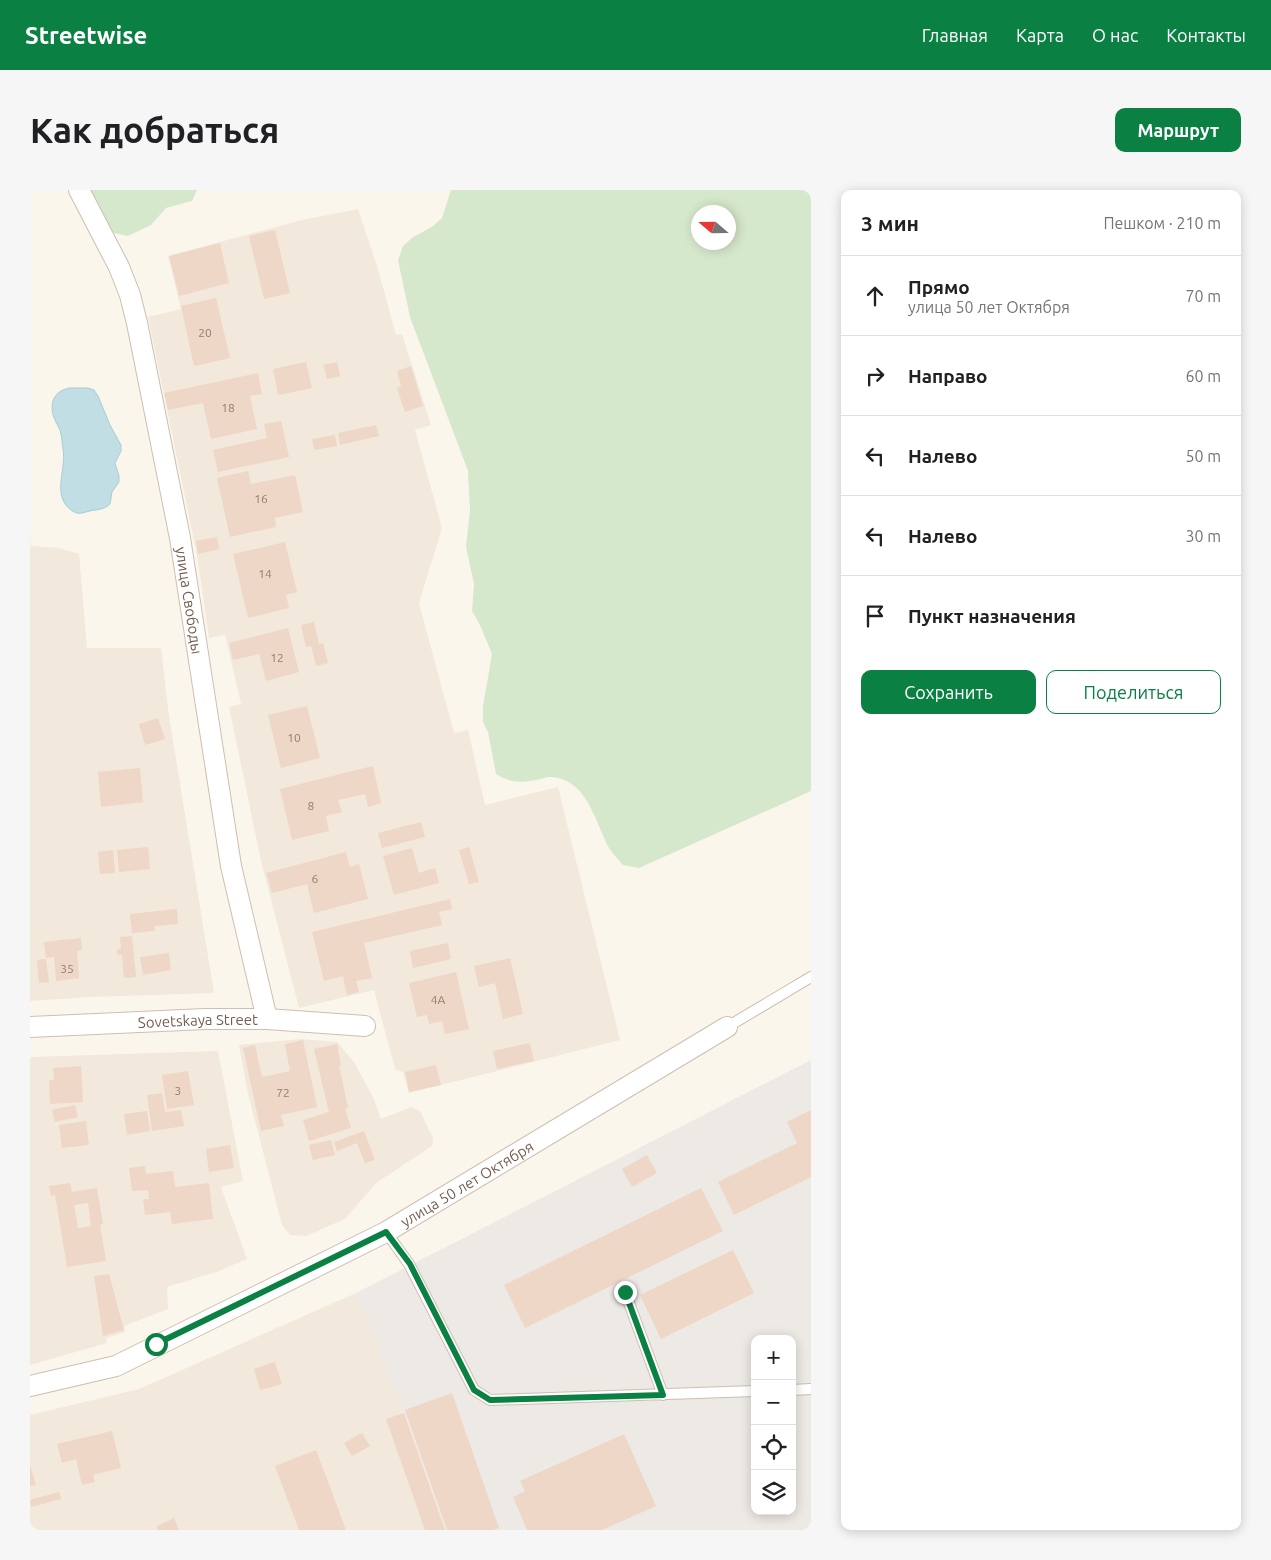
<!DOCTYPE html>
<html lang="ru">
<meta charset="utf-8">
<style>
:root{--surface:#fff;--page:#f6f6f6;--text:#202124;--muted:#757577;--line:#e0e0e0;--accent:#0b8043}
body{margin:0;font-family:Ubuntu,sans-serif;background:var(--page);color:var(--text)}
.controls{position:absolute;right:15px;bottom:15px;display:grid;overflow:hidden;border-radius:10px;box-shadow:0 2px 12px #0003}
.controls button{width:45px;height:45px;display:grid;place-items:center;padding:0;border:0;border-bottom:1px solid var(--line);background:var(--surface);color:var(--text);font:25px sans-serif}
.compass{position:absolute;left:661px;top:15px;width:45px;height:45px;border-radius:50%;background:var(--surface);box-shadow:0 2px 12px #0003;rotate:290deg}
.stop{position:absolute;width:15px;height:15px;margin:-11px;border:4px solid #0b8043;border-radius:50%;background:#fff}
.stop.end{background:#0b8043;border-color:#fff;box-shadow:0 1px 5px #0008}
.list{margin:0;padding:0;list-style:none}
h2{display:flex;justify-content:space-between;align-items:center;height:65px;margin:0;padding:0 20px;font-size:21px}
h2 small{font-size:16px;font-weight:400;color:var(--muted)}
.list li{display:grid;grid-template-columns:32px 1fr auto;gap:15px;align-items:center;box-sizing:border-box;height:80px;padding:0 20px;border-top:1px solid var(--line)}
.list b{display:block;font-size:19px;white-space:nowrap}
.list p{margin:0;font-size:16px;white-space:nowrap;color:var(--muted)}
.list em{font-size:16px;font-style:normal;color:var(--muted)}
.actions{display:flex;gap:10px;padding:15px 20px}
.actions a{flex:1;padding:11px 0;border:1px solid var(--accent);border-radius:10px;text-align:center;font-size:18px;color:var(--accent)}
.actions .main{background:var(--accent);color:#fff}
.icon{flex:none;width:28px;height:28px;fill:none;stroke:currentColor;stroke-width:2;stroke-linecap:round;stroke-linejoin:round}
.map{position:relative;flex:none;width:781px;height:1340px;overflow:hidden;border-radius:10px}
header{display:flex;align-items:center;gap:30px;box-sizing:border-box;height:70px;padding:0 25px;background:var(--accent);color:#fff}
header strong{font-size:24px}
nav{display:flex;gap:28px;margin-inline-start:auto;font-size:18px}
.intro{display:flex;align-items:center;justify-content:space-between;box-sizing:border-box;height:120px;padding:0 30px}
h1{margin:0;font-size:35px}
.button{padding:12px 22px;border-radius:10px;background:var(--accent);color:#fff;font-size:18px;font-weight:700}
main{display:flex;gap:30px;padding:0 30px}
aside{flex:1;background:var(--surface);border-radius:10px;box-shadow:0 2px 12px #0003}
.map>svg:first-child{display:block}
</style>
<header>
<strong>Streetwise</strong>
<nav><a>Главная</a><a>Карта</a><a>О нас</a><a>Контакты</a></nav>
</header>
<div class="intro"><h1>Как добраться</h1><a class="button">Маршрут</a></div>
<main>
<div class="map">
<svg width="781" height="1340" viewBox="0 0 781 1340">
<rect width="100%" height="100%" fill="#fbf6ec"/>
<!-- residential -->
<path fill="#f2e8db" d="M328,19l20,60 18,66 6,-1 29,91 -16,5 27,98 -23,75 35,130 14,-3 17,75 73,-18 62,253 -211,53 -6,-21 -8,-3 -21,-79 -75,18 -38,-147 -32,-154 12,-3 -16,-69 -16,3 -12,-83 -49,-238 33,-8 -13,-53 134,-36z
M0,346l1,10 28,2 20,6 8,94h74l8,68 45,277 -124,4 -60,4z
M270,849l37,3 17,20 20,37 7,20 30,-12 9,4 13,27 -1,8 -56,37 -31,36 -39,17 -16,-1 -8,-10 -34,-131 -9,-49z
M188,861l25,130 -22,6 26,72 -31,13 -49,15 1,22 -44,17 1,6 -19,6 1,5 -77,22v-308z
M326,1103l48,120 43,117h-417v-115l109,-26z"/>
<!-- industrial -->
<path fill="#ede9e4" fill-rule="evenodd" d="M781,870v470h-364l-43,-117 -48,-120zM725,1149h37v172h-37z"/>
<!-- green -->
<path fill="#d6e8cb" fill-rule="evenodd" d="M48,0h119l-5,11 -26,7 -15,17 -23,11 -24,-5z
M421,0h360v601l-172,77 -16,-3c-6,-7 -13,-14 -16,-21 -13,-26 -21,-65 -56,-67 -5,0 -10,2 -15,3 -17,3 -25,3 -40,-6l-8,-42 -5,-10v-16l9,-52 -12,-29 -8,-14 2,-27 -8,-37 4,-37 -2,-39 -58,-154 -12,-57 5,-14 9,-8 21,-12 9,-8zM668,22h30v30h-30z"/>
<!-- water -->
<path fill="#c1dee4" stroke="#a8cdd5" d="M40,198h18l6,2 4,6 12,29 11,20v6l-6,12 4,13v6l-7,10 -2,12c-7,7 -15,5 -24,8 -6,2 -10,2 -15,-2 -20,-15 -4,-41 -8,-61 -1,-6 -1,-13 -3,-19 -5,-10 -10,-17 -7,-29 2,-7 9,-12 17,-13z"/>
<!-- building -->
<path fill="#eed7c6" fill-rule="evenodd" d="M245,40l15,63 -26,6 -15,-63z
M190,53l9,40 -50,13 -10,-40z
M186,108l14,60 -36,8 -13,-60z
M276,172l6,26 -34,7 -5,-26z
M307,172l3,14 -13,3 -4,-14z
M381,176l12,40 -18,6 -8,-24 4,-2 -4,-15z
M228,183l4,21 -12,2 7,33 -46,10 -8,-36 -35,7 -4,-17z
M251,231l8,36 -71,15 -5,-22 54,-12 -3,-14z
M346,235l3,11 -39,9 -2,-12z
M305,245l2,11 -23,4 -2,-11z
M218,281l3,13 44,-9 8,37 -28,6 1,9 -46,10 -13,-59z
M187,347l2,12 -21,5 -2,-13z
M255,352l12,50 -11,3 3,13 -41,10 -15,-64z
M284,432l5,22 4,-1 5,20 -12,3 -5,-20 -5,1 -5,-22z
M258,438l11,44 -33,9 -7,-27 -26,6 -4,-17z
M277,516l13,52 -39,10 -13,-53z
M128,528l7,21 -20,6 -6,-21z
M343,576l8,37 -13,4 -3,-13 -27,6 4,12 -16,4 3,15 -37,9 -12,-51z
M110,578l3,34 -42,5 -3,-35z
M391,632l4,15 -43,11 -4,-15z
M118,657l2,22 -31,3 -2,-22z
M439,657l10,35 -10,2 -10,-34z
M382,658l7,25 16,-5 4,15 -45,12 -11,-39z
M83,660l2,23 -15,1 -2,-22z
M316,662l4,15 9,-3 9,35 -54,14 -7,-29 -35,9 -6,-20z
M420,709l2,10 -13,3 3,13 -78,18 8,35 -16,3 3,11 -12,3 -4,-19 -19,5 -12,-49z
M147,719l1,15 -24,2 1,5 -23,2 -2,-19z
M102,746l4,41 -12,1 -2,-23h-4l-1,-6h4l-1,-12z
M51,748l1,12 -5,1 2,27 -23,3 -2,-24 -8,1 -2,-16z
M418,753l3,16 -38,9 -3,-17z
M139,763l2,17 -28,5 -3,-18z
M480,768l13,56 -20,5 -8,-36 -16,4 -5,-21z
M16,769l3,23 -10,1 -2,-23z
M426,782l13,57 -24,5 -3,-13 -13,3 -2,-9 -10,2 -8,-34z
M273,850l14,67 -36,8 3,11 -23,5 -18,-83 12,-3 7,32 28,-6 -5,-27z
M500,853l4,18 -37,8 -4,-18z
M307,854l4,21h-2l9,43 -3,1 6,19 -42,13 -6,-21 26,-8 -15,-63z
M406,875l5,20 -32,7 -4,-20z
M51,876l2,36 -33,2 -1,-24h5l-1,-12z
M158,881l6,34 -27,4 -5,-34z
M132,903l3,19 16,-2 3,16 -32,5 -5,-36z
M45,915l3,12 -23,5 -3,-12z
M781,920v67l-77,38 -16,-33 79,-39 -10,-21z
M117,921l3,20 -23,4 -3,-21z
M56,931l3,24 -27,3 -3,-23z
M334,941l11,29 -10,3 -8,-20 -20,8 -3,-9z
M301,950l4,15 -22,5 -4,-15z
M200,955l4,23 -25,4 -3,-23z
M617,965l10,18 -25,14 -10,-18z
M115,976l1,8 27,-3 2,16 34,-4 4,36 -41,5 -2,-12 -25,3 -2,-16h6l-1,-9 -16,1 -3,-23z
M40,993l2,9 25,-4 6,36 -3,1 6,36 -39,6 -12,-72 -4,1 -2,-10zM58,1013l3,23 -13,2 -4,-23z
M671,998l22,43 -198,97 -21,-43z
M703,1060l21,43 -93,46 -21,-44z
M79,1084l15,56 -21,6 -9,-60z
M245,1172l7,22 -22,6 -6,-21z
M422,1203l47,135 -6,2h-46l-42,-120z
M374,1223l41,117h-20l-39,-111z
M82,1241l9,37 -28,7 2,7 -13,3 -6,-26 -14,4 -5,-19z
M332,1243l8,13 -18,10 -8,-13z
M594,1244l32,72 -54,24h-75l-14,-33 12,-6 -5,-10z
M286,1260l30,80h-47l-24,-64z
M0,1275l6,20 -6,1z
M29,1302l2,7 -30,8 -1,-7z
M144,1328l5,12h-21l-1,-4z"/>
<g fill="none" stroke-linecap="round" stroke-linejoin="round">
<defs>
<path id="service" d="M697,837l84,-50
M356,1042l23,32 65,126 16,10 265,-9
M595,1102l38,103
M762,1200l19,-1"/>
<g id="minor">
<path id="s1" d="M49,0l40,77 11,28 7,28 43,215 51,328 36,153"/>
<path id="s2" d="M0,837l175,-8h62l98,7"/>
<path id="s3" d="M0,1196l86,-20 270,-134 341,-205"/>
</g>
</defs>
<!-- service casing -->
<use href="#service" stroke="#cdbeb2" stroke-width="12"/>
<!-- minor casing -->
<use href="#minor" stroke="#cdbeb2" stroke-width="22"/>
<!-- service -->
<use href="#service" stroke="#fff" stroke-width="10"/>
<!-- minor -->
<use href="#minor" stroke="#fff" stroke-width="20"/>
</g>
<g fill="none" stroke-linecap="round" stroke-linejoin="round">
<!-- route -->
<path stroke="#0b8043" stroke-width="6" d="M126,1154l230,-112 24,32 64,126 16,10 173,-5 -38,-103"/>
</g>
<g text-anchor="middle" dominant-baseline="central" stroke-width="4" stroke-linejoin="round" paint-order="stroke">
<!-- number labels -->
<g font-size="12" fill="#937c6e">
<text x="175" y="142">20</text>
<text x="198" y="217">18</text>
<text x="231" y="308">16</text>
<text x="235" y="383">14</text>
<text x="247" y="467">12</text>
<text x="264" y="547">10</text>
<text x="281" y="615">8</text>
<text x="285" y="688">6</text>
<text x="37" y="778">35</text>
<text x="408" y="809">4А</text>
<text x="148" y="900">3</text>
<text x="253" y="902">72</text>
</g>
<!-- street labels -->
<g font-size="15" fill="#755e50" stroke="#fefaf2">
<text stroke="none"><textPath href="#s1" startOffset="428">улица Свободы</textPath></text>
<text stroke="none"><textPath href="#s2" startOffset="168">Sovetskaya Street</textPath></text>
<text stroke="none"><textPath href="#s3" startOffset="484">улица 50 лет Октября</textPath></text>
</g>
</g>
</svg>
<div class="controls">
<button>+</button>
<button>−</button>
<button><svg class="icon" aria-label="locate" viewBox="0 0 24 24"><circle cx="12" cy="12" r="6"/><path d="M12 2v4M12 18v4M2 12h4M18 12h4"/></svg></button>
<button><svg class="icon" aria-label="layers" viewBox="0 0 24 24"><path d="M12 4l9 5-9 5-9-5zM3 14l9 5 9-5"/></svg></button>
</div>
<svg class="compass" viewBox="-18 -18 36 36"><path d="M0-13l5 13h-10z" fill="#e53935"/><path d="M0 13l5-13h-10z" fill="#757577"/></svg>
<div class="stop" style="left:126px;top:1154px"></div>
<div class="stop end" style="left:595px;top:1102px"></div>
</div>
<aside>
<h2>3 мин<small>Пешком · 210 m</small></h2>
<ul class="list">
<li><svg class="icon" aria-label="ahead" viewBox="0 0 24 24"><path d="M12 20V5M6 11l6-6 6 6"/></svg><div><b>Прямо</b><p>улица 50 лет Октября</p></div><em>70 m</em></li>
<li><svg class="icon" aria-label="right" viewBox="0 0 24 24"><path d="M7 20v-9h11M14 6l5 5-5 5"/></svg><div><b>Направо</b></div><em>60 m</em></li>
<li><svg class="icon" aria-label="left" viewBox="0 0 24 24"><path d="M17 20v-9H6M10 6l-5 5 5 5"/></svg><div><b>Налево</b></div><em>50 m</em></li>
<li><svg class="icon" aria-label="left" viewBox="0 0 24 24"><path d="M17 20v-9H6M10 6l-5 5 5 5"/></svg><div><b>Налево</b></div><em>30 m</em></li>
<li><svg class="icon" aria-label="arrive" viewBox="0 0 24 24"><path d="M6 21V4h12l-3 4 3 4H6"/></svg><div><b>Пункт назначения</b></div></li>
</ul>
<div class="actions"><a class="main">Сохранить</a><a>Поделиться</a></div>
</aside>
</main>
